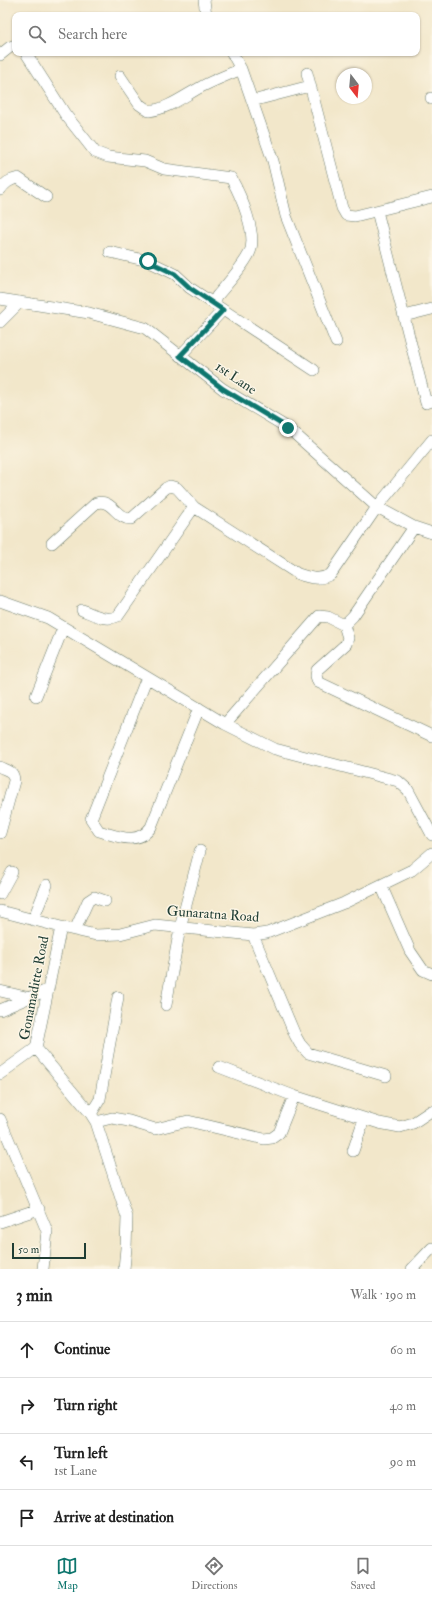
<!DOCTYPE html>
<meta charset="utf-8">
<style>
:root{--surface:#fff;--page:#f6f6f6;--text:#222;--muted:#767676;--line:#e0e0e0;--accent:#0f766e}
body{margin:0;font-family:"IM FELL Double Pica",serif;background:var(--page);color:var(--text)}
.compass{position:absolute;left:336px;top:68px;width:36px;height:36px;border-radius:50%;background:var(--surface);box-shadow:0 1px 3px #0004;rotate:164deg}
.scale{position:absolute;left:12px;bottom:10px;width:74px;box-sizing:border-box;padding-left:4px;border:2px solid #1f3d34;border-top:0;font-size:11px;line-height:14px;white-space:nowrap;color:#1f3d34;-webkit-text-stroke:3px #fcf5e5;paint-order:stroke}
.stop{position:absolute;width:12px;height:12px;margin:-9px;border:3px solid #0f766e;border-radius:50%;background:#fff}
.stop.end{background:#0f766e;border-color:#fff;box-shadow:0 1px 4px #0008}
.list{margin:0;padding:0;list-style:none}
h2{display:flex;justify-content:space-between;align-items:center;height:52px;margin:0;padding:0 16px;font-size:17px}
h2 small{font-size:13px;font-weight:400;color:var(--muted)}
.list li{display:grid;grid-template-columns:26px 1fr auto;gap:12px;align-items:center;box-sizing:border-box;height:56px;padding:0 16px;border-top:1px solid var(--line)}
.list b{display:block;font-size:15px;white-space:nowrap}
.list p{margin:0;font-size:13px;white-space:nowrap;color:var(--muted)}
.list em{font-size:13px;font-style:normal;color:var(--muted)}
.icon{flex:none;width:22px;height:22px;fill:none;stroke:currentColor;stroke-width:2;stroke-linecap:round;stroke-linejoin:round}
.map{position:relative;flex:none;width:432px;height:1269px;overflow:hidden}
.search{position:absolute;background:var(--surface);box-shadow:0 1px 3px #0004;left:12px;right:12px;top:12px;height:44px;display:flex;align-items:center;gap:10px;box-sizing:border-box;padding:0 14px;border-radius:8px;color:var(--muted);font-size:15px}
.sheet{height:276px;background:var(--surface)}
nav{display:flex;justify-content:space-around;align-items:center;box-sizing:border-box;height:56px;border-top:1px solid var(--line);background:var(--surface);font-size:11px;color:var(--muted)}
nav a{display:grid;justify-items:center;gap:2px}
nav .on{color:var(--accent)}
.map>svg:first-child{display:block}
</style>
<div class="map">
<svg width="432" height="1269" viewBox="0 0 432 1269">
<rect width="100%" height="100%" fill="#fcf5e5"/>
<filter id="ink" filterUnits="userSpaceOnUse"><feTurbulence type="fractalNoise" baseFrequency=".025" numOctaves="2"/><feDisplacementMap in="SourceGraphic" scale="8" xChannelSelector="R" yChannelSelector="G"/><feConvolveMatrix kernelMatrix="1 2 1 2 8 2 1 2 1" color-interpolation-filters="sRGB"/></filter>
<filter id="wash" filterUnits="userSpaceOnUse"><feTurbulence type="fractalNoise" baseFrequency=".012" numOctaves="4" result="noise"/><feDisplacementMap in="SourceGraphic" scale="16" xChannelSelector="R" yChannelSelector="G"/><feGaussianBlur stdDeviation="0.9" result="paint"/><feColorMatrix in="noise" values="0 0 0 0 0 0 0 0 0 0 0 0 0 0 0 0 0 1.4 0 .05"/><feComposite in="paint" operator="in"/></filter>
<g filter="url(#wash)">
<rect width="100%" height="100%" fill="#f2e7ca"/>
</g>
<g filter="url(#ink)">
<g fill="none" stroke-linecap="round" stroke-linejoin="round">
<defs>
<path id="minor" d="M204,0l2,15
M26,53l39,61 30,38 13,5 37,4 19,8 67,9c9,16 28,58 18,76 -8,15 -21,29 -32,42l-3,8
M232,53l9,16 32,92 13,55 50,126
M0,55l10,-8 5,-2
M307,73l35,135 4,7 9,1 77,-19
M120,76l19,28 10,7c19,-2 35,-15 52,-24 13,-7 27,-12 40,-18
M431,98l1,1
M252,101l58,-15
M0,190c5,-7 9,-10 18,-12l28,19
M377,211l49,192 6,-2
M110,252l38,9 27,13 15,14 124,82
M0,299l89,14 56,15 78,61 65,39 89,79 37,20 18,6
M404,316l28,-7
M0,322l20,-20
M180,356l43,-46
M52,543l44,-40c16,-5 21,17 35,16l35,-31 4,-2 7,2 17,19 104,67c12,4 22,7 33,0l46,-67 55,-67
M0,601l48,17 177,106 50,25 123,32 10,9 24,45
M82,610c11,4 24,12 36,6l76,-109
M344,625l4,13 -2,6 -29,26 -1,6 2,6 114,54
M147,677l-56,142 8,12c18,5 39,15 52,-4l48,-119
M36,696l27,-68
M225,724l94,-108 9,1 16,8 9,-9 61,-89
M0,767c8,4 14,4 14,14l-14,52
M381,885l29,66 13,19 9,4
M0,894l12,-22
M0,911l61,16 35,8 24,-1 35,-9 98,10 14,-2 77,-30 37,-18 31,-15 20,-17
M33,920l14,-35
M61,927l-25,121 55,66 5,8 31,95 -1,31 -2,21
M75,930l13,-29 6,-4 11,4
M253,935l42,100 5,9 8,9 78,23
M0,991l30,7
M166,1005l14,-77 20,-77
M0,1010l47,-20
M0,1074l36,-26
M294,1096l85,27 21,4 13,-4 18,-12
M91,1114l9,-15 18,-102
M0,1119l47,112 -4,38
M96,1122l16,-4 17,3 26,8 33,-8 76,18 8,-1 7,-5 15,-37 -75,-29
M353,1151l11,-32
M0,1222l39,-13
M412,1269l20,-21"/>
</defs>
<!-- minor casing -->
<use href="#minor" stroke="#697868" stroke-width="12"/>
<!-- minor -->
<use href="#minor" stroke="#fff" stroke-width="11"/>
</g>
</g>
<g fill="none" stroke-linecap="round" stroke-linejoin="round" filter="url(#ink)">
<!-- route -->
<path stroke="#0f766e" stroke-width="5" d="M148,261l27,13 15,14 33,22 -43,46 43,33 65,39"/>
</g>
<g text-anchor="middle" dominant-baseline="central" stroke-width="3" stroke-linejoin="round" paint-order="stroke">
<!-- street labels -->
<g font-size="14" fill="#1f3d34" stroke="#fcf5e5">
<text transform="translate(236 378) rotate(34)">1st Lane</text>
<text transform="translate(213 914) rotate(4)">Gunaratna Road</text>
<text transform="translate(34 988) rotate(-79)">Gonamaditte Road</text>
</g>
</g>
</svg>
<svg class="compass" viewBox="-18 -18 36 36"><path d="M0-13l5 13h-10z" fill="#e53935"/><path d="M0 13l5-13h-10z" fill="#767676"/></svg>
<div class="scale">50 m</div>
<div class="stop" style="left:148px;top:261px"></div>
<div class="stop end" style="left:288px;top:428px"></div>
<div class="search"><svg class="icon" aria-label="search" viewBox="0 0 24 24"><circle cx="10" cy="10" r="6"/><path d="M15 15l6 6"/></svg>Search here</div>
</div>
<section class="sheet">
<h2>3 min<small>Walk · 190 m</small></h2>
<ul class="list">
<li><svg class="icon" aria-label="ahead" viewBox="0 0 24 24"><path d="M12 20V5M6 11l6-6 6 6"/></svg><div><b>Continue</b></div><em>60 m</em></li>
<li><svg class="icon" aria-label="right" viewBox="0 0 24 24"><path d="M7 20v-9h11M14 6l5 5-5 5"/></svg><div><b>Turn right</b></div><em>40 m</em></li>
<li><svg class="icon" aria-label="left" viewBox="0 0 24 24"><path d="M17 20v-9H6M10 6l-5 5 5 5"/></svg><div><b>Turn left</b><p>1st Lane</p></div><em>90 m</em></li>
<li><svg class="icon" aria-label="arrive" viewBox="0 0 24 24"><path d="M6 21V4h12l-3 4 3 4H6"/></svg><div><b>Arrive at destination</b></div></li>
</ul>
</section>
<nav>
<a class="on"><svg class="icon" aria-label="map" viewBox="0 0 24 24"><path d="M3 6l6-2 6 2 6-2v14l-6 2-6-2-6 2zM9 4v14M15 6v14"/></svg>Map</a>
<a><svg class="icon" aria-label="directions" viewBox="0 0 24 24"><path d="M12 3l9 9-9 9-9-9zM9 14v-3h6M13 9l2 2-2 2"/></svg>Directions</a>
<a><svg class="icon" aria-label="saved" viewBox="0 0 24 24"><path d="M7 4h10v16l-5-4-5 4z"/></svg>Saved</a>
</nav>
